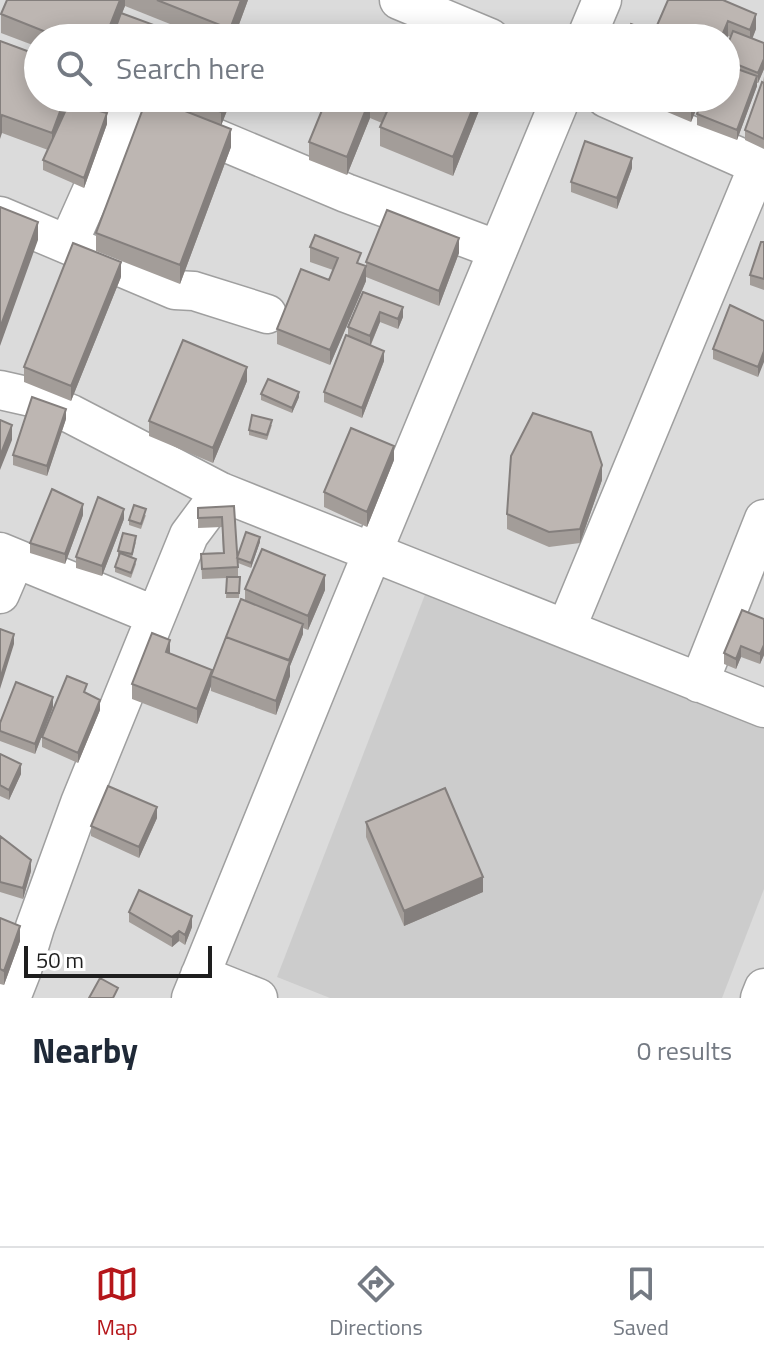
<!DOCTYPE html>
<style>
:root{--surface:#fff;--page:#f6f6f7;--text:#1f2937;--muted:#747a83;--line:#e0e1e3;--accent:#b5161a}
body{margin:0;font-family:"Titillium Web",sans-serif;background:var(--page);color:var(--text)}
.scale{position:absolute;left:24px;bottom:20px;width:188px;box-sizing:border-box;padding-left:8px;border:4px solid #1e1e1e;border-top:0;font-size:22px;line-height:28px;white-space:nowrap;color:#1e1e1e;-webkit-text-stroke:6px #fff;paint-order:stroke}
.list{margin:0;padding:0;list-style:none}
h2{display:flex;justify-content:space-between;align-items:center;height:104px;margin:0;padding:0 32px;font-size:34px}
h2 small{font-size:26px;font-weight:400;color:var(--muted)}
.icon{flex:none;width:44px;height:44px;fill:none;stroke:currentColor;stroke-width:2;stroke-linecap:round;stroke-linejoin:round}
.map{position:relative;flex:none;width:764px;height:998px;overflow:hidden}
.search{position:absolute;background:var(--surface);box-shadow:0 4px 20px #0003;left:24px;right:24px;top:24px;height:88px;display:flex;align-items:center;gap:20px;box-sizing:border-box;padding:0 28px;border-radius:44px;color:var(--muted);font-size:30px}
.sheet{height:248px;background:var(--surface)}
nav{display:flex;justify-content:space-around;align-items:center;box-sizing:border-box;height:112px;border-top:2px solid var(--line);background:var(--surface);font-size:22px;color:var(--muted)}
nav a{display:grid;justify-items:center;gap:4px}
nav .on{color:var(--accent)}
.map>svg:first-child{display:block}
</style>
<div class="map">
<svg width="764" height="998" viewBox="0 0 764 998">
<rect width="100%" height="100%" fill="#edeae5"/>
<!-- residential -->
<path fill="#dbdbdb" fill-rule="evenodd" d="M0,0h764v998h-764zM38,38h688v60h-688z"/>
<!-- religious -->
<path fill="#ccc" d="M426,592l338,134v163l-42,109h-392l-53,-21z"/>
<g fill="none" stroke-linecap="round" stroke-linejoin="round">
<defs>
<path id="minor" d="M399,0l91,38
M586,38l16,-38
M120,98l226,95 152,57
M606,98l158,70
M0,216l175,74 19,1 73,23
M68,244l63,-141
M0,390l31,7 40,17 150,78 543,216
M0,552l156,64
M0,594l15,-35
M566,629l192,-463
M699,683l65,-164
M200,975l58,23
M11,998l11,-28 13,-43 45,-124 109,-268 32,-43
M191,998l158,-389 212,-511
M760,998l4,-10"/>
</defs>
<!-- minor casing -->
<use href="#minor" stroke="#9f9f9f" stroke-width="41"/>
<!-- minor -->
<use href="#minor" stroke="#fff" stroke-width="38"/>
</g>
<!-- wall -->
<path fill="#a39d99" d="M7,0h241l-14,38h-35l1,-2 -75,-30 -3,7 40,15v10h-124v9l-37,-14v-19z
M668,0l88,29 -4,9 12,5v26l-6,14h-1v3l-20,54 -40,-15v-11l29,-16v-49l5,-12 -3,-1 -2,2h-100l29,-4v-4z
M0,41l69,62 38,21 -23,64 -41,-18v-10l5,-10 -46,-17z
M764,76v73l-19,-9v-10l18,-47z
M177,98h55l-11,27 10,22 -51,137 -84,-33v-18l81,-125z
M327,98h157l-31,78 -73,-30v-19l2,-4 -12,-5 -23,57 -38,-15v-18z
M634,98h67l-10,24z
M632,168l-15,41 -46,-17v-10z
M764,242v48l-14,-5v-10z
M310,247l51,18 5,16 -36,84 -53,-21v-15l52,-49 4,-10 -23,-8z
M459,253l-20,53 -73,-29v-15z
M121,277l-50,124 -47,-19v-15z
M363,292l40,25 -5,12 -18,-7 -9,23 13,16 -22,57 -38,-16v-10l24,-56v-9z
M764,321l-6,56 -45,-18v-10z
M247,381l-34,82 -64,-27v-15z
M261,394l38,3 -7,16 -31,-13z
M66,419l-19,57 -34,-11v-10z
M272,425l-5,15 -18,-5v-5z
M394,460l-27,67 -43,-20v-15z
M602,480l-22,63 -31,4 -42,-18v-15z
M234,506l3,50 23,-14 -9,26 -13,-5v14h2l-1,21h-13l1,-20 -25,1 -1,-25 22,-1 -1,-26 -24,1v-20z
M83,515l-18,49 -35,-11v-10z
M146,515l-5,14 -12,-4v-5z
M124,519l-22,57 -26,-8v-11z
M136,542l-4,15 4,7 -5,14 -16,-6v-5l4,-11h-1v-5z
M245,589l80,1 -17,40 -5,-2v6l-13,32v10l-14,39 -65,-24v-5l-14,38 -65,-25v-15l38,-30 42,21 33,-74z
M764,619v36l-4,9 -19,-7 -5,12 -12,-5v-11z
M53,707l-18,47 -35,-13v-18z
M100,710l-22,53 -36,-16v-10z
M0,754l21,20 -12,26 -9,-4z
M157,818l-18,40 -48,-22v-10z
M366,822l117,70 -79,34 -38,-89z
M0,836l31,35 -8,28 -23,-7z
M129,912l63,15 -7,18 -6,-4 -7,6 -43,-25z
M0,918l20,23 -16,44 -4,-1z"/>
<!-- shaded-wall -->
<path fill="#847f7d" d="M120,0h5v6l-13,32h-7z
M241,0h7l-14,38h-4v-9z
M756,14v15l-6,16v-15z
M728,21v15l-2,5v-3h-5z
M764,59v10l-6,14v-10z
M757,76v10l-20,54v-10z
M65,98h6l-19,54v-19z
M226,98h6l-11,28v-14z
M477,98h7l-31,78v-19z
M695,98h6l-10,24v-15z
M370,99v19l-23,57v-18z
M107,113v11l-23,64v-10z
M2,115v18l-2,6v-18z
M231,129v18l-51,137v-19z
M632,158v10l-15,41v-11z
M38,222v18l-38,106v-18z
M459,238v15l-20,53v-15z
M121,262v15l-50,124v-15z
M366,266v15l-36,84v-15z
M403,307v10l-5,12v-10z
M380,312v10l-10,24v-10z
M384,351v10l-22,57v-10z
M764,351v11l-6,15v-10z
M247,367v14l-34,82v-15z
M299,392v5l-7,16v-5z
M66,409v10l-19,57v-10z
M12,425v15l-12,30v-14z
M394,446v14l-27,67v-15z
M602,465v15l-22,63v-14z
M83,504v11l-18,49v-10z
M124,509v10l-22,57v-10z
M260,537v5l-9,26v-5z
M325,575v15l-17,40v-14z
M303,624v10l-13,32v10l-14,39v-14l12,-40z
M14,634v10l-14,45v-10z
M170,640v15l-4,-3z
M764,645v10l-4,9v-10z
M741,646v11l-5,12v-10z
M212,670l-1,16 -14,38v-15z
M53,697v10l-18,47v-10z
M100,700v10l-22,53v-10z
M21,764v10l-12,26v-10z
M157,807v11l-18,40v-11z
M31,860v11l-8,28v-11z
M483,877v15l-79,34v-15z
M192,916v11l-7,18v-10z
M20,926v15l-16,44v-14z
M179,931v10l-7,6v-10z"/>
<!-- building -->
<path fill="#bdb6b2" stroke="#847f7d" stroke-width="2" d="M7,0h113l-15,38h-44l-60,-24z
M157,0h84l-11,29z
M668,0h55l33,14 -6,16 -22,-9 -7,17h-47l-19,-8z
M121,13l41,15 -3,10h-47z
M631,24l35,14h-40z
M203,28l25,10h-29z
M382,30l21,8h-24z
M733,31l31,12v16l-6,14 -32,-13v-11z
M0,41l38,14v43h27l-13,35 -50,-18 -2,6z
M726,65l31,11 -20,54 -40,-16 6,-16h23z
M762,82l2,1v56l-19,-9z
M147,98h5l79,31 -51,136 -84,-32z
M185,98h41l-5,14z
M327,98h150l-24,59 -73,-30 9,-20 -19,-8 -23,58 -38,-15z
M670,98h25l-4,9z
M69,103l38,10 -23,65 -41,-18z
M585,141l47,17 -15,40 -46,-16z
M0,207l38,15 -38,106z
M387,210l72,28 -20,53 -73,-29z
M315,235l46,18 -4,10 9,3 -36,84 -53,-21 24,-60 28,11 9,-22 -28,-11z
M761,242h3v37l-14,-4z
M73,243l48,19 -50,124 -47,-19z
M363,292l40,15 -5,12 -18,-7 -10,24 -22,-9z
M730,305l34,16v30l-6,16 -45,-18z
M346,335l38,16 -22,57 -38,-16z
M183,340l64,27 -34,81 -64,-27z
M268,379l31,13 -7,16 -31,-14z
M32,397l34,12 -19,57 -34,-11z
M533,413l58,19 11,33 -22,64 -31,3 -42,-18 4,-58z
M252,415l20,5 -5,15 -18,-5z
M0,420l12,5 -12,31z
M351,428l43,18 -27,66 -43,-20z
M52,489l31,15 -18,50 -35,-11z
M98,497l26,12 -22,57 -26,-9z
M134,505l12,4 -5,15 -12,-4z
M234,506l4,61 -36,2 -1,-15 23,-1 -2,-36 -24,1v-10z
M246,532l14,5 -9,26 -14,-5z
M123,533l13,3 -4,18 -14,-3z
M262,549l63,26 -17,41 -63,-27z
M120,553l16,6 -5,14 -16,-6z
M227,577h13l-1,16h-13z
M241,599l62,25 -14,36 -63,-23z
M742,610l22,9v26l-4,9 -19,-8 -5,13 -12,-6z
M0,629l14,5 -14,45z
M152,633l18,7 -4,12 46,18 -15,39 -65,-25z
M226,637l64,24 -14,40 -65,-25z
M67,676l20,8 -3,8 16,8 -22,53 -36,-16z
M16,682l37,15 -18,47 -35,-13v-8z
M0,754l21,10 -12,26 -9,-5z
M108,786l49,21 -18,40 -48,-21z
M445,788l38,89 -79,34 -38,-89z
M0,836l31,24 -8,28 -23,-6z
M139,890l53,26 -7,19 -6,-4 -7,6 -43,-25z
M0,918l20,8 -16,45 -4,-2z
M100,978l18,10 -5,10h-24z"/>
</svg>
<div class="scale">50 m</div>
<div class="search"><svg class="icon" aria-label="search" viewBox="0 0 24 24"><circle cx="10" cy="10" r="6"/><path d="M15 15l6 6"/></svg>Search here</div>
</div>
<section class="sheet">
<h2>Nearby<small>0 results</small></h2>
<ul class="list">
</ul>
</section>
<nav>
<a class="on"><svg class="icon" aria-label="map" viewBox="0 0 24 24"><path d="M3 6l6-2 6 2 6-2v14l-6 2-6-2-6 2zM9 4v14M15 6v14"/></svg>Map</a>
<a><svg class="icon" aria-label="directions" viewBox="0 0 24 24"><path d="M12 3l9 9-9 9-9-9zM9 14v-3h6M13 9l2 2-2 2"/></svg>Directions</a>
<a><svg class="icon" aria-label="saved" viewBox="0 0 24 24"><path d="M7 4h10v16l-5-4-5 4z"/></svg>Saved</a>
</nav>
